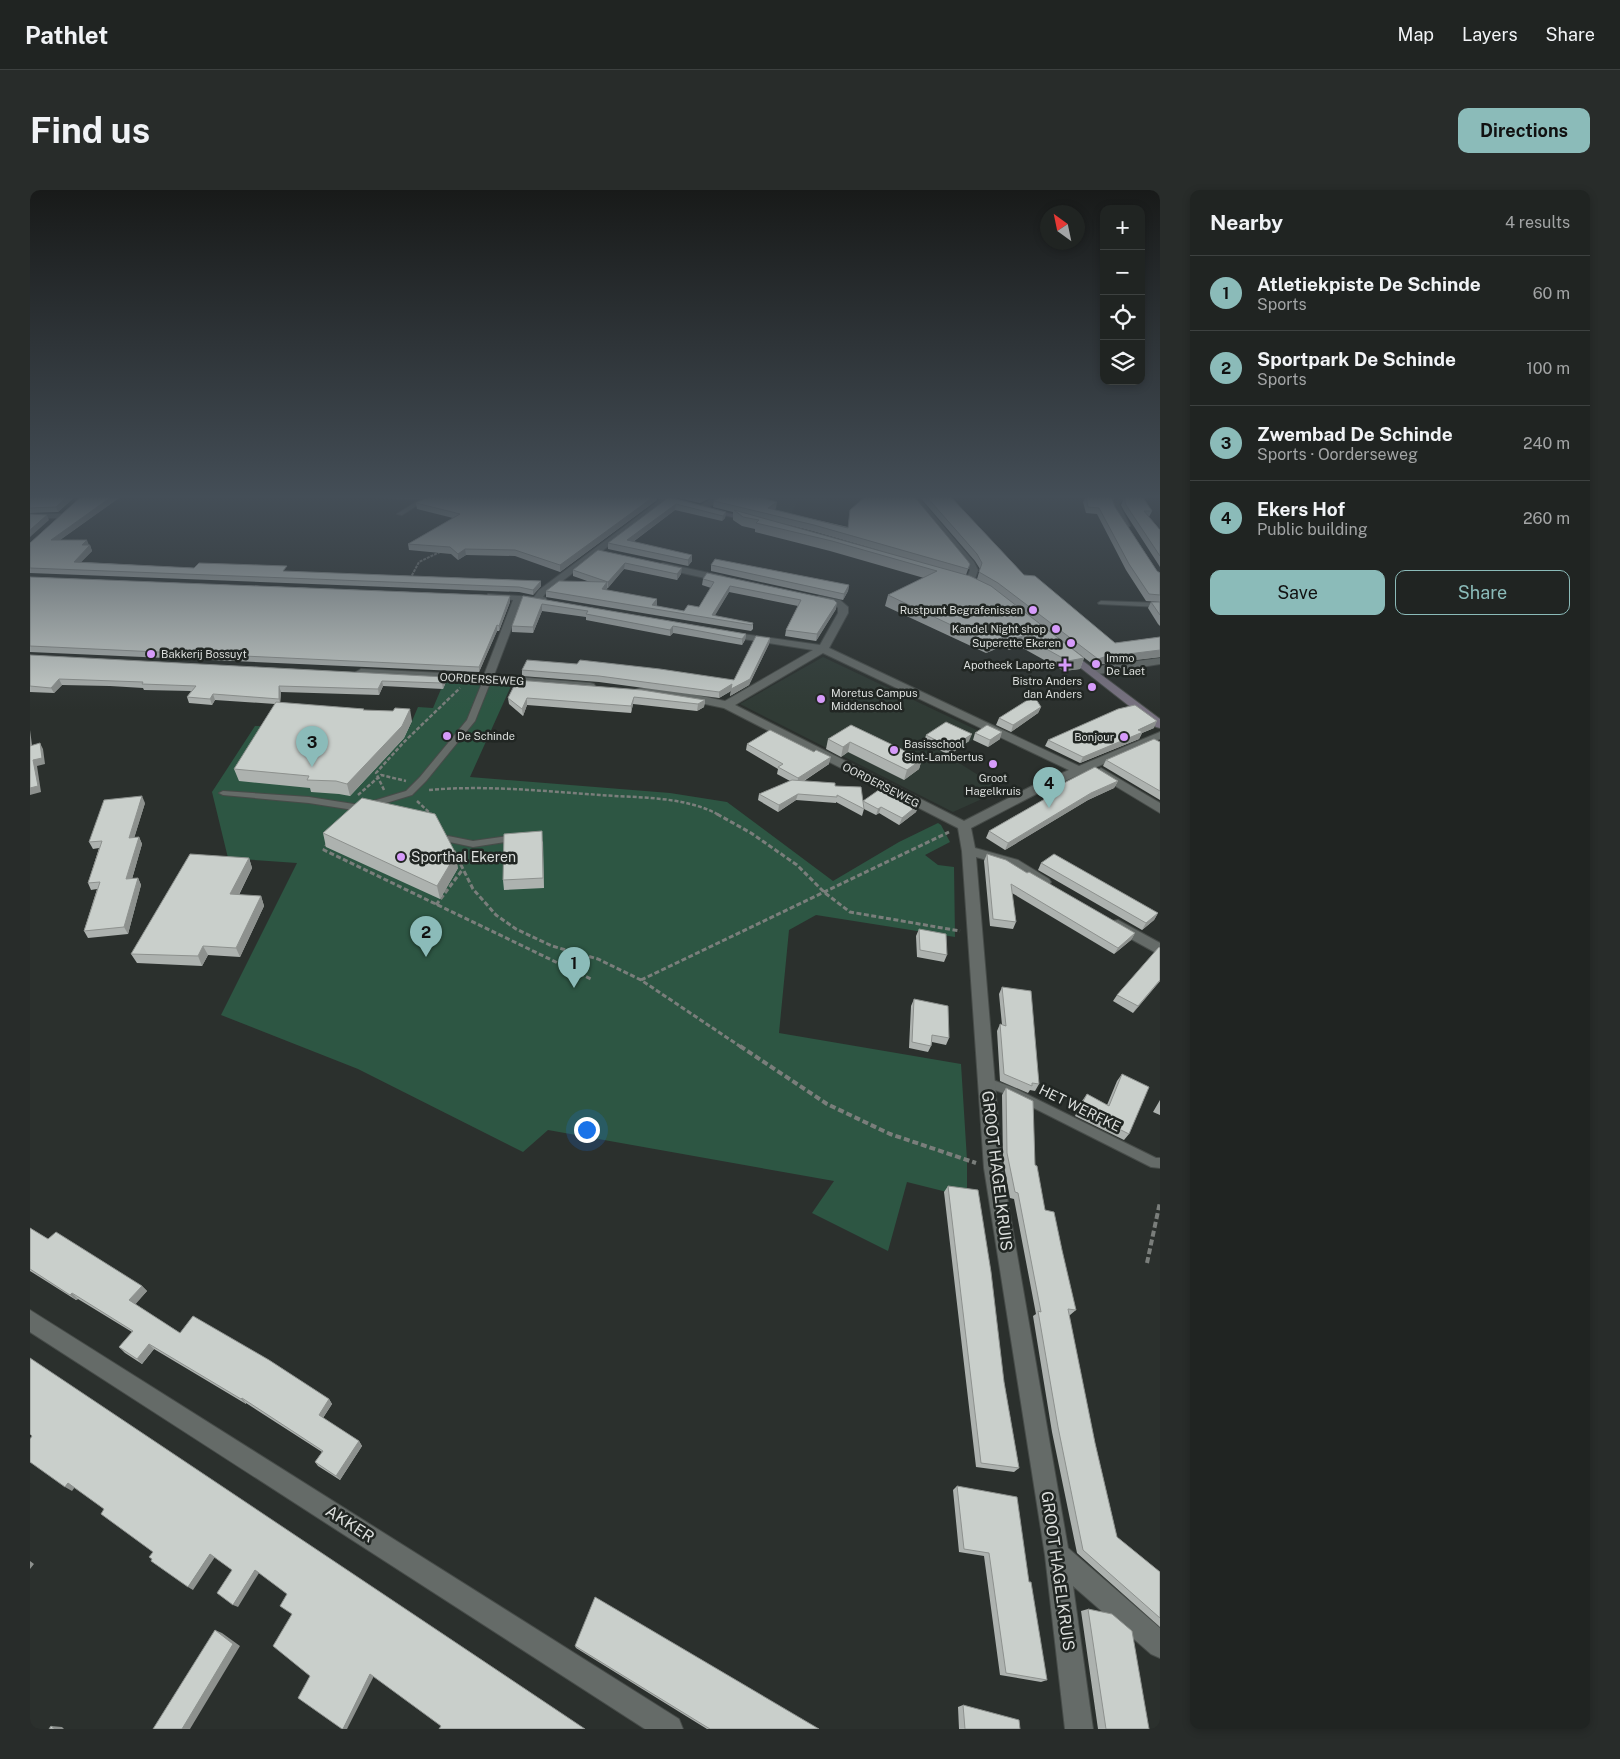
<!DOCTYPE html>
<meta charset="utf-8">
<style>
:root{--surface:#202422;--page:#282c2a;--text:#f1f3f6;--muted:#a2a4a5;--line:#3d4140;--accent:#8bbbb9}
body{margin:0;font-family:"Public Sans",sans-serif;background:var(--page);color:var(--text)}
.controls{position:absolute;right:15px;top:15px;display:grid;overflow:hidden;border-radius:10px;box-shadow:0 2px 8px #0003}
.controls button{width:45px;height:45px;display:grid;place-items:center;padding:0;border:0;border-bottom:1px solid var(--line);background:var(--surface);color:var(--text);font:25px sans-serif}
.compass{position:absolute;left:1010px;top:15px;width:45px;height:45px;border-radius:50%;background:var(--surface);box-shadow:0 2px 8px #0003;rotate:327deg}
.you{position:absolute;left:556px;top:939px;width:18px;height:18px;margin:-12px;border:4px solid #fff;border-radius:50%;background:#1a73e8;box-shadow:0 0 0 8px #1a73e833}
.badge{display:grid;place-items:center;width:32px;height:32px;border-radius:50%;background:var(--accent);color:#111;font-size:16px;font-weight:700}
.pin{position:absolute;translate:-50% -41px;filter:drop-shadow(0 1px 2px #0008)}
.pin::after{content:'';position:absolute;top:26px;width:18px;height:15px;background:inherit;clip-path:polygon(0 0,100% 0,50% 100%)}
.list{margin:0;padding:0;list-style:none}
h2{display:flex;justify-content:space-between;align-items:center;height:65px;margin:0;padding:0 20px;font-size:21px}
h2 small{font-size:16px;font-weight:400;color:var(--muted)}
.list li{display:grid;grid-template-columns:32px 1fr auto;gap:15px;align-items:center;box-sizing:border-box;height:75px;padding:0 20px;border-top:1px solid var(--line)}
.list b{display:block;font-size:19px;white-space:nowrap}
.list p{margin:0;font-size:16px;white-space:nowrap;color:var(--muted)}
.list em{font-size:16px;font-style:normal;color:var(--muted)}
.actions{display:flex;gap:10px;padding:15px 20px}
.actions a{flex:1;padding:11px 0;border:1px solid var(--accent);border-radius:10px;text-align:center;font-size:18px;color:var(--accent)}
.actions .main{background:var(--accent);color:#111}
.icon{flex:none;width:28px;height:28px;fill:none;stroke:currentColor;stroke-width:2;stroke-linecap:round;stroke-linejoin:round}
.map{position:relative;flex:none;width:1130px;height:1539px;overflow:hidden;border-radius:10px}
header{display:flex;align-items:center;gap:30px;box-sizing:border-box;height:70px;padding:0 25px;background:var(--surface);border-bottom:1px solid var(--line)}
header strong{font-size:24px}
nav{display:flex;gap:28px;margin-inline-start:auto;font-size:18px}
.intro{display:flex;align-items:center;justify-content:space-between;box-sizing:border-box;height:120px;padding:0 30px}
h1{margin:0;font-size:35px}
.button{padding:12px 22px;border-radius:10px;background:var(--accent);color:#111;font-size:18px;font-weight:700}
main{display:flex;gap:30px;padding:0 30px}
aside{flex:1;background:var(--surface);border-radius:10px;box-shadow:0 2px 8px #0003}
.map>svg:first-child{display:block}
</style>
<header>
<strong>Pathlet</strong>
<nav><a>Map</a><a>Layers</a><a>Share</a></nav>
</header>
<div class="intro"><h1>Find us</h1><a class="button">Directions</a></div>
<main>
<div class="map">
<svg width="1130" height="1539" viewBox="0 0 1130 1539">
<rect width="100%" height="100%" fill="#2b302d"/>
<!-- built -->
<path fill="#303b35" d="M711,305h90l-9,9 -24,-4 -9,18 -6,6 -53,-13 5,-3z
M793,467l160,76 -35,23 54,34 -49,22 -213,-108z"/>
<!-- green -->
<path fill="#2d5643" d="M414,492l67,4 -41,91 200,16 57,9 106,79 66,-39 39,-19 3,2 9,17 -25,13 13,10 16,2 1,70 -139,-22 -27,15 -10,103 182,31 6,96v37l-60,-15 -19,69 -76,-38 22,-32 -286,-51 -25,22 -165,-83 -137,-54 76,-152 -69,-5 -16,-66 43,-66 154,2 9,-21 15,1z"/>
<g fill="none" stroke-linecap="round" stroke-linejoin="round">
<defs>
<path id="service" d="M397,305h6l-31,20 -5,-1z
M1071,411l59,2v4l-61,-3 -1,-1z
M458,486l4,2 -17,43 -49,60 -14,14 -52,16 -51,-8 -86,-8 -4,-2 4,-2 86,6 51,8 46,-14 14,-14 47,-57 17,-42z
M486,645l4,3 -1,2 -46,7 -28,-6 -1,-2 4,-3 25,5z
M955,887l29,11 142,70h4v10l-9,-1 -145,-73 -25,-9 -2,-3 2,-3z"/>
<path id="pedestrian" d="M1130,468v6l-68,11 -5,-3 14,-6z"/>
<path id="minor" d="M341,305c13,-1 47,-3 57,3l-4,2 -49,-3z
M688,305h9l-22,15h-6v-4z
M1091,305h8l-10,9 11,22 -4,2 -4,-2 -11,-22z
M634,307l7,2 -126,95 -2,3 3,1v4l-24,-1 -28,74 96,8 4,1 1,2 -1,2 -233,-13 -5,-3 5,-3 123,6 29,-75 -25,-2v-4l46,3 5,-7z
M0,324h31l4,2 -4,2h-31z
M633,373l60,13 4,3 -4,3 -63,-14v-4z
M789,406l21,4 8,7v6l-19,35 250,118 81,-34v7l-120,53 -69,36 4,20 43,12 31,19 2,3 -2,3h-10l-31,-19 -32,-9 26,311 66,380 92,80v30l-9,-4 -78,-68 20,143h-28l-20,-174 -61,-387 -22,-317 -4,-23 -234,-120 -52,-11 -34,-3 -5,-3c9,-9 77,7 92,10l88,-51 -88,-14 -3,-1v-4l98,14 18,-32v-5l-4,-4 -18,-3v-4zM793,463l246,117 -37,16 -68,35 -229,-116z
M1071,578l59,35v10l-63,-38 -2,-3z
M1088,730l42,23v12l-47,-26 -2,-4 2,-4z
M0,1120l649,409 4,10h-38l-615,-397z"/>
<path id="tertiary" d="M879,305h8l57,67 4,8 -4,12h-6l-2,-2 4,-10 -3,-5z"/>
<path id="secondary" d="M616,305h12l97,25 -4,2z
M1037,459l93,70v9l-4,-1 -93,-73v-4z"/>
</defs>
<!-- service casing -->
<use href="#service" stroke="#474c49" stroke-width="2"/>
<!-- pedestrian casing -->
<use href="#pedestrian" stroke="#474c49" stroke-width="2"/>
<!-- minor casing -->
<use href="#minor" stroke="#474c49" stroke-width="2"/>
<!-- tertiary casing -->
<use href="#tertiary" stroke="#474c49" stroke-width="2"/>
<!-- secondary casing -->
<use href="#secondary" stroke="#474c49" stroke-width="2"/>
<!-- path-far3 -->
<path stroke="#7a7e7b" stroke-width="2" stroke-dasharray="3 1" stroke-linecap="butt" d="M380,389l9,-17 23,-11"/>
<!-- path-far2 -->
<path stroke="#7a7e7b" stroke-width="2.5" stroke-dasharray="4 2" stroke-linecap="butt" d="M354,600l-8,-17 28,-31 56,-54
M399,600c57,-5 114,1 171,5 39,3 85,1 119,20
M328,605l23,-20 25,6
M387,611l15,14"/>
<!-- path-far1 -->
<path stroke="#7a7e7b" stroke-width="3" stroke-dasharray="5 2.5" stroke-linecap="butt" d="M401,624l2,2
M687,624l34,19 46,32 28,28 25,19 110,19
M298,652l-4,8 267,129
M424,661l19,38 23,26 20,14 36,17 46,13 43,21 100,67
M406,715l27,-36
M611,790l308,-148"/>
<!-- path -->
<path stroke="#7a7e7b" stroke-width="4" stroke-dasharray="6 3" stroke-linecap="butt" d="M710,856l87,58 63,30 86,29
M1117,1073l13,-61"/>
<!-- service -->
<use href="#service" fill="#656b68" fill-rule="evenodd"/>
<!-- pedestrian -->
<use href="#pedestrian" fill="#656b68" fill-rule="evenodd"/>
<!-- minor -->
<use href="#minor" fill="#656b68" fill-rule="evenodd"/>
<!-- tertiary -->
<use href="#tertiary" fill="#656b68" fill-rule="evenodd"/>
<!-- secondary -->
<use href="#secondary" fill="#787280" fill-rule="evenodd"/>
</g>
<!-- wall -->
<path fill="#adb2af" fill-rule="evenodd" d="M0,305h47l-19,17 -28,1z
M53,305h40l-63,45 30,5 2,6 -11,11 113,6 347,13v5l-8,9 -14,-3 -489,-19v-30z
M402,305h225v5l-97,72 -45,-16 -49,-1 -8,5 -7,-6 -42,-4 -1,-6 45,-26 -36,-9 -1,-6z
M636,305h49l-15,8z
M693,305h33l-1,1 21,12 -2,2 74,17 2,-17 120,54 -4,11 11,4 3,-10 -5,-8 -57,-66h31l75,80 91,68 45,-6v20l-59,7 -6,2 -102,-78 91,70 -4,11 -16,2 -45,-25 -10,4 -6,-4 -17,7 -101,-47 3,-11 36,-17 -94,-27 -75,-19v-3l-13,-3 -9,-6v-8l-20,-5 1,-6zM751,333l31,8 73,21z
M1058,305h31l-6,5 2,7 42,64 3,2v29l-14,-1 -20,-31 -29,-56 -11,-1 -3,-11 3,-6z
M1098,305h22l-6,4 8,12 -3,6 11,13v37l-36,-56 -3,-6 3,-7z
M639,307l57,15 -1,6 -3,3 -47,-11 -42,32 59,19 -4,5 -80,-17v-6z
M568,360l83,24 -4,6 -53,-11 -18,21 51,15 -1,1 28,5 15,-4 12,-19 -9,-3 1,-6 4,-6 129,36 -20,32 -31,-5 1,-6 12,-24 -69,-14 -15,24 39,7v6l-2,2 -205,-34v-6l44,-9 -17,-6v-6z
M681,375l138,20 -1,6 -5,9 -132,-29z
M0,387l480,19v6l-11,29h-2l-18,41 -449,-20z
M493,406l223,38 -1,6 -3,5 -69,-12 -3,3 -84,-16v-3l-44,-6 -9,22 -21,-1v-6z
M1121,412h9v24l-2,-2 -10,-16z
M740,448l-1,6 -20,41 -19,11 1,-5 -12,7 -120,-16 -77,-6v-6l212,10z
M0,465l416,27 -3,7 -60,-3 -4,9 -98,-3 -1,11 84,6v1l48,11 -8,17 -54,58 -11,-2 -28,-2 -1,-4 -71,-7 -5,-12 41,-65 -60,-4 -3,5 -23,-2 -2,-6 4,-6 -47,-1 -1,-2 -33,-2 -48,-1 -8,8 -24,-1z
M487,490l188,20 -1,7 -7,4 -64,-7 -2,9 -104,-8 -4,11 -14,-12 -1,-6z
M1011,517l-3,6 -27,19 -15,-7 3,-7z
M821,535l71,34 -3,10 -15,11 -56,-28 -7,5 -15,-8 2,-10z
M1124,538l-12,5 -3,6 -59,24 -35,-17 3,-6z
M945,543l25,6 -12,8 -15,-7z
M896,545l43,6 -20,14 -25,-13z
M1130,552v58l-57,-34 3,-6z
M717,554l82,20 -25,17 31,5 28,17v-2l55,4 -2,7 -17,13 -20,-12 -3,2 -12,-6 -2,7 -26,-14v1l-40,-3 -18,12 -20,-12 1,-6 31,-13 -13,-7 1,-5 -32,-19z
M1088,591l-4,7 -26,12 -83,50 -19,-12 3,-7 68,-39 3,-7z
M115,613l-11,35 5,-1 3,7 -10,35 6,-1 3,7 -13,49 -40,4 -4,-7 13,-42 -6,1 -3,-7 11,-35 -6,1 -4,-7z
M293,643l135,35 -18,31 -114,-52z
M513,651l1,47 -40,2 -1,-10z
M957,664l40,19 108,60 -4,7 -17,14 -102,-61 4,29 -3,7 -23,-3 -6,-65z
M219,668l3,10 -13,27 22,1 3,10 -24,51 -32,-2 -6,11 -65,-3 -6,-9z
M1011,673l117,50 -4,7 -12,10 -104,-60z
M889,739l28,26 -3,7 -27,-5 -1,-21z
M1130,758v33l-27,32 -20,-12 4,-6z
M972,797l37,97 -4,7 -5,-1 -2,3 -28,-12 -3,-50 3,-7 2,1 -3,-31z
M884,809l35,39 -3,7 -14,-3 -1,4 -3,6 -19,-4 2,-42z
M1092,884l7,60 -5,6 -49,-24 7,-15 5,-7 20,11 10,-24z
M976,898l29,77 10,45 31,100 -6,5h-1l26,128 22,94 43,35v55l-83,-74 -25,-121 -19,-116 3,-2 -22,-115 -4,-1 -7,-38 -1,-65z
M1130,910v15l-7,-3z
M918,996l56,196 15,86 -5,4 -38,-5 -32,-275z
M0,1038l18,11 94,47 5,5 -12,13 45,29 149,66 3,5 -9,14 36,23 3,5 -22,34 -22,-14 -3,-4 7,-10 -76,-49v1l-92,-55 -12,15 -17,-11 -6,-6 13,-15 -54,-33 -2,1 -46,-29z
M927,1296l72,96 18,98 -6,2 -41,-7 -16,-119 -25,-4 -6,-62z
M1058,1419l61,120h-51l-17,-118z
M545,1456l244,83h-112l-131,-81z
M933,1515l57,24h-61l-1,-22z"/>
<!-- shaded-wall -->
<path fill="#8d918e" d="M39,305h8l-19,17 -2,-5z
M84,305h9l-70,50 -2,-5z
M626,305h1v5l-97,72v-7z
M675,305h10l-15,8v-6z
M1085,305h4l-10,9 3,-6z
M1115,305h5l-10,7 2,-6z
M747,312l-1,6 -8,6v-6z
M646,314l-1,6 -48,36v-6z
M696,322l-1,6 -3,3 1,-5z
M17,325l2,5 -19,17v-7z
M57,350l2,5h-7z
M60,355l2,6 -16,16 -2,-5z
M435,359l1,6 -8,5v-6z
M662,365v6l-4,5v-6z
M595,373l-1,6 -16,19v-6z
M652,378l-1,6 -4,6v-6z
M511,391v5l-8,9v-5z
M577,392v6l-5,7v-6z
M819,395l-1,6 -5,9 1,-6z
M700,396l-1,6 -16,27 -1,-4z
M480,406v6l-11,29v-5z
M627,409v6l-3,4 -2,-4z
M807,413l-1,6 -20,32 1,-7z
M512,414v7l-9,22v-6z
M467,435v6l-18,41v-5z
M643,436v7l-3,3v-6z
M716,444l-1,6 -3,5v-6z
M976,446l-3,10 -17,7 3,-10z
M993,446l-4,10 -10,4 4,-11z
M740,448l-1,6 -20,41 -19,11 1,-5 -12,7v-6l13,-8z
M1130,460v7l-59,7 -6,2 3,-7 6,-2z
M1054,468l-4,11 -16,2 4,-10z
M415,487l1,5 -3,7 -1,-6z
M29,489l3,6 -8,8 -3,-5z
M352,491l1,5 -4,9 -1,-6z
M249,496l2,6 -1,12 -1,-5z
M183,504l2,6 -3,5 -2,-6z
M604,507l-1,7 -2,9v-7z
M497,508v7l-4,11 -1,-7z
M675,510l-1,7 -7,4 1,-7z
M1011,517l-3,6 -27,19 2,-7z
M380,519l2,12 -8,17 -54,58 -3,-12z
M1127,531l-3,7 -12,5 -3,6 -59,24 3,-6z
M0,540l3,22 -3,-6z
M972,542l-2,7 -12,8 2,-7z
M942,544l-3,7 -20,14 2,-7z
M820,552l-2,10 -7,5 2,-10z
M10,553l3,6 2,15 -8,2 4,26 -11,3v-7l3,-28z
M801,567l-2,7 -32,21 1,-7z
M892,569l-3,10 -15,11 3,-10z
M1088,591l-4,7 -26,12 -83,50 3,-7 83,-50z
M768,604l-2,6 -18,12 1,-7z
M112,606l3,7 -13,42 -3,-7z
M888,615l-2,7 -17,13 3,-7z
M851,617l-2,6 -3,2 2,-6z
M109,647l3,7 -12,42 -4,-7z
M426,664l2,14 -18,31 -3,-13z
M219,668l3,10 -18,36 -4,-10z
M108,688l3,7 -13,49 -4,-7z
M231,706l3,10 -24,51 -4,-9z
M1128,723l-4,7 -12,10 4,-7z
M1105,743l-4,7 -17,14 4,-6z
M173,756l5,9 -6,11 -4,-10z
M1130,790v1l-27,32 5,-7z
M112,1096l5,5 -13,15 -5,-6z
M42,1103l6,6 -2,1 -6,-5z
M119,1154l5,5 -12,15 -5,-5z
M212,1208l4,5v1l-5,-5z
M299,1209l3,5 -10,15 -3,-4z
M329,1251l3,5 -22,34 -4,-4z
M38,1293l7,4 -3,4 -7,-4z
M180,1364l5,3 -22,33 -5,-3z
M0,1371l4,3 -4,5z
M225,1380l4,3 -21,34 -5,-2z
M185,1440l7,3 18,13 -50,83h-8z
M340,1484l4,2 -27,53h-4z
M21,1536l11,1 2,2h-9z"/>
<!-- building -->
<path fill="#c9cfcb" stroke="#8d918e" d="M0,305h39l-13,12 -26,1z
M53,305h31l-63,45h36l-5,5h8l-16,17 120,6 5,-5 30,1 58,2 -4,5 258,10 -8,9 -14,-3 -489,-19v-25z
M402,305h224l-96,70 -45,-15 -50,-1 -7,5 -8,-7 -42,-3 52,-30 -44,-11z
M660,305h15l-5,2z
M693,305h29l25,7 -9,6 80,20 2,-18 17,-15h46l54,65 3,4 -2,5 -154,-44 -100,-24z
M895,305h24l75,80 11,1 80,67 45,-6v13l-56,7 -6,2 -100,-76 -19,-11 3,-9 -5,-9z
M1058,305h27l-3,3 3,9 42,64 3,2v22l-11,-1 -20,-30 -30,-56 -11,-1 -2,-11z
M1098,305h17l-3,1 10,15h-8l16,19v26l-34,-51 -2,-7z
M639,307l57,15 -3,4 -47,-12 -49,36 65,15 -4,5 -80,-17z
M704,320l236,66 21,10 93,72 -16,3 -45,-25 -10,3 -7,-3 -17,7 -101,-48 49,-24 -105,-30 -76,-18 3,-3 -16,-3z
M0,324l17,1 -17,15z
M568,360l84,18 -5,6 -52,-11 -17,19 -35,-12z
M685,369l134,26 -5,9 -133,-29z
M677,383l127,27 3,3 -20,31 -31,-4 15,-30 -71,-14 -18,29 41,8 -1,2 -206,-34 13,-10 48,1 -5,7 55,10 -5,6 32,6 4,-6 11,2 15,-25 -11,-3z
M0,387l480,19 -11,30 -2,-1 -18,42 -449,-21z
M493,406l223,38 -4,5 -69,-13 -3,4 -84,-16 2,-3 -46,-7 -9,23 -21,-1z
M1121,412h9v13z
M726,446l14,2 -20,41 -19,10 1,-5 -13,8 -120,-16 -77,-6 5,-10 50,4 3,-4 80,9 74,11z
M0,465l415,22 -3,6 -60,-2 -4,8 -99,-3v13l-66,-5 -3,5 -23,-2 9,-11 -54,-2 1,-2 -84,-3 -8,9 -21,-2z
M487,490l125,10 63,10 -7,4 -64,-7 -3,9 -104,-8 -5,11 -14,-11z
M1004,506l7,11 -28,18 -14,-7z
M246,512l88,7 -1,1 30,1 2,-3 15,1 -8,17 -55,58 -11,-3 -29,-1 2,-4 -75,-7z
M1105,515l22,16 -19,9 5,2 -60,25 -35,-17 70,-31z
M916,532l26,12 -21,14 -25,-13z
M821,535l71,34 -15,11 -57,-28 -7,5 -15,-8z
M957,535l15,7 -12,8 -15,-7z
M740,540l44,22 2,-2 15,7 -33,21 -20,-11 5,-3 -36,-20z
M1124,549l6,3v49l-54,-31z
M10,553l2,15 -9,2 5,26 -8,2v-42z
M1065,577l23,14 -27,12 -83,50 -19,-12 75,-43 -4,-3z
M762,590l43,3v3l26,1 3,22 -27,-14v2l-39,-3 -19,11 -20,-11z
M853,597l35,18 -16,13 -21,-11 -3,2 -15,-8z
M112,606l-13,42 10,-1 -13,42 12,-1 -14,49 -40,4 16,-49 -12,1 14,-42 -13,1 15,-42z
M332,608l73,16 21,40 -19,32 -114,-53z
M512,641l1,47 -40,2 1,-46z
M160,664l59,4 -19,36 31,2 -25,52 -33,-2 -5,10 -67,-2z
M957,664l19,6 21,13 2,-1 106,61 -17,15 -107,-64 5,38 -23,-3z
M1024,664l104,59 -12,10 -105,-60z
M889,739l27,5 1,21 -27,-5z
M1129,757l1,1v32l-22,26 -21,-11z
M972,797l29,4 8,93 -7,-1v3l-28,-12 -4,-50 6,2z
M884,809l34,7 1,32 -17,-3 -1,11 -19,-4z
M1092,884l27,13 -20,47 -50,-25 8,-15 22,12z
M976,898l27,13 2,64 2,1 8,44 9,2 8,38 14,60 -8,-1 27,134 22,94 43,35v46l-77,-68 -25,-123 -20,-116 3,1 -23,-119 -3,-1 -8,-39z
M918,996l30,4 13,82 13,110 15,86 -38,-5z
M0,1038l18,11 8,-7 86,54 -13,14 51,33 13,-17 76,44 60,39 -10,16 40,26 -23,35 -21,-14 8,-11 -81,-53 -1,1 -92,-55 -12,15 -18,-12 14,-16 -61,-38 -2,2 -40,-26z
M0,1168l555,371h-146l2,-3 -71,-52 -27,55h-1l-44,-31 12,-22 -37,-30 19,-32 -12,-8 7,-12 -32,-24 -22,35 -16,-12 15,-23 -22,-16 -22,33 -37,-26 1,-2 -3,-2 4,-5 -52,-38 3,-5 -36,-26 -3,4 -35,-25v-23l2,-3 -2,-2z
M927,1296l60,11 12,85h2l16,98 -41,-7 -17,-120 -25,-4z
M565,1407l224,132h-109l-135,-83z
M1058,1419l24,5 20,17 17,98h-43z
M185,1440l18,14 -51,85h-29z
M933,1515l56,15 1,9h-55z
M21,1536l4,3h-6z"/>
<!-- sky -->
<linearGradient id="sky" x2="0" y2="1"><stop stop-color="#181a19"/><stop offset="0.59" stop-color="#444e57"/><stop offset="1" stop-color="#444e57" stop-opacity="0"/></linearGradient>
<rect width="1130" height="520" fill="url(#sky)"/>
<!-- markers -->
<g fill="#d69bfa" stroke="#212623" stroke-width="2">
<circle cx="1003" cy="420" r="5"/>
<circle cx="1026" cy="439" r="5"/>
<circle cx="1041" cy="453" r="5"/>
<circle cx="121" cy="464" r="5"/>
<circle cx="1066" cy="474" r="5"/>
<path d="M1032.5 467.5h5v5h5v5h-5v5h-5v-5h-5v-5h5z"/>
<circle cx="1062" cy="497" r="5"/>
<circle cx="791" cy="509" r="5"/>
<circle cx="417" cy="546" r="5"/>
<circle cx="1094" cy="547" r="5"/>
<circle cx="864" cy="560" r="5"/>
<circle cx="963" cy="574" r="5"/>
<circle cx="371" cy="667" r="5"/>
</g>
<g text-anchor="middle" dominant-baseline="central" stroke-width="5" stroke-linejoin="round" paint-order="stroke">
<!-- far-poi labels -->
<g font-size="11" fill="#dcdfdd" stroke="#212623" text-anchor="end">
<text x="993" y="420">Rustpunt Begrafenissen</text>
<text x="1016" y="439">Kandel Night shop</text>
<text x="1031" y="453">Superette Ekeren</text>
<text x="131" y="464" text-anchor="start">Bakkerij Bossuyt</text>
<text x="1076" y="468" text-anchor="start">Immo<tspan x="1076" dy="13">De Laet</tspan></text>
<text x="1025" y="475">Apotheek Laporte</text>
<text x="1052" y="491">Bistro Anders<tspan x="1052" dy="13">dan Anders</tspan></text>
<text x="801" y="503" text-anchor="start">Moretus Campus<tspan x="801" dy="13">Middenschool</tspan></text>
<text x="427" y="546" text-anchor="start">De Schinde</text>
<text x="1084" y="547">Bonjour</text>
<text x="874" y="554" text-anchor="start">Basisschool<tspan x="874" dy="13">Sint-Lambertus</tspan></text>
<text x="963" y="588" text-anchor="middle">Groot<tspan x="963" dy="13">Hagelkruis</tspan></text>
</g>
<!-- far-street labels -->
<g font-size="11" fill="#dcdfdd" stroke="#212623">
<text transform="translate(452 489) rotate(3)">OORDERSEWEG</text>
<text transform="translate(851 595) rotate(27)">OORDERSEWEG</text>
</g>
<!-- poi labels -->
<g font-size="14" fill="#dcdfdd" stroke="#212623" text-anchor="start">
<text x="381" y="667">Sporthal Ekeren</text>
</g>
<!-- street labels -->
<g font-size="14" fill="#dcdfdd" stroke="#212623">
<text transform="translate(1050 918) rotate(26)">HET WERFKE</text>
</g>
<!-- near-street labels -->
<g font-size="16" fill="#dcdfdd" stroke="#212623">
<text transform="translate(967 981) rotate(83)">GROOT HAGELKRUIS</text>
<text transform="translate(320 1334) rotate(33)">AKKER</text>
<text transform="translate(1028 1381) rotate(82)">GROOT HAGELKRUIS</text>
</g>
</g>
</svg>
<div class="controls">
<button>+</button>
<button>−</button>
<button><svg class="icon" aria-label="locate" viewBox="0 0 24 24"><circle cx="12" cy="12" r="6"/><path d="M12 2v4M12 18v4M2 12h4M18 12h4"/></svg></button>
<button><svg class="icon" aria-label="layers" viewBox="0 0 24 24"><path d="M12 4l9 5-9 5-9-5zM3 14l9 5 9-5"/></svg></button>
</div>
<svg class="compass" viewBox="-18 -18 36 36"><path d="M0-13l5 13h-10z" fill="#e53935"/><path d="M0 13l5-13h-10z" fill="#a2a4a5"/></svg>
<div class="you"></div>
<div class="pin badge" style="left:544px;top:798px">1</div>
<div class="pin badge" style="left:396px;top:767px">2</div>
<div class="pin badge" style="left:282px;top:577px">3</div>
<div class="pin badge" style="left:1019px;top:618px">4</div>
</div>
<aside>
<h2>Nearby<small>4 results</small></h2>
<ul class="list">
<li><span class="badge">1</span><div><b>Atletiekpiste De Schinde</b><p>Sports</p></div><em>60 m</em></li>
<li><span class="badge">2</span><div><b>Sportpark De Schinde</b><p>Sports</p></div><em>100 m</em></li>
<li><span class="badge">3</span><div><b>Zwembad De Schinde</b><p>Sports · Oorderseweg</p></div><em>240 m</em></li>
<li><span class="badge">4</span><div><b>Ekers Hof</b><p>Public building</p></div><em>260 m</em></li>
</ul>
<div class="actions"><a class="main">Save</a><a>Share</a></div>
</aside>
</main>
